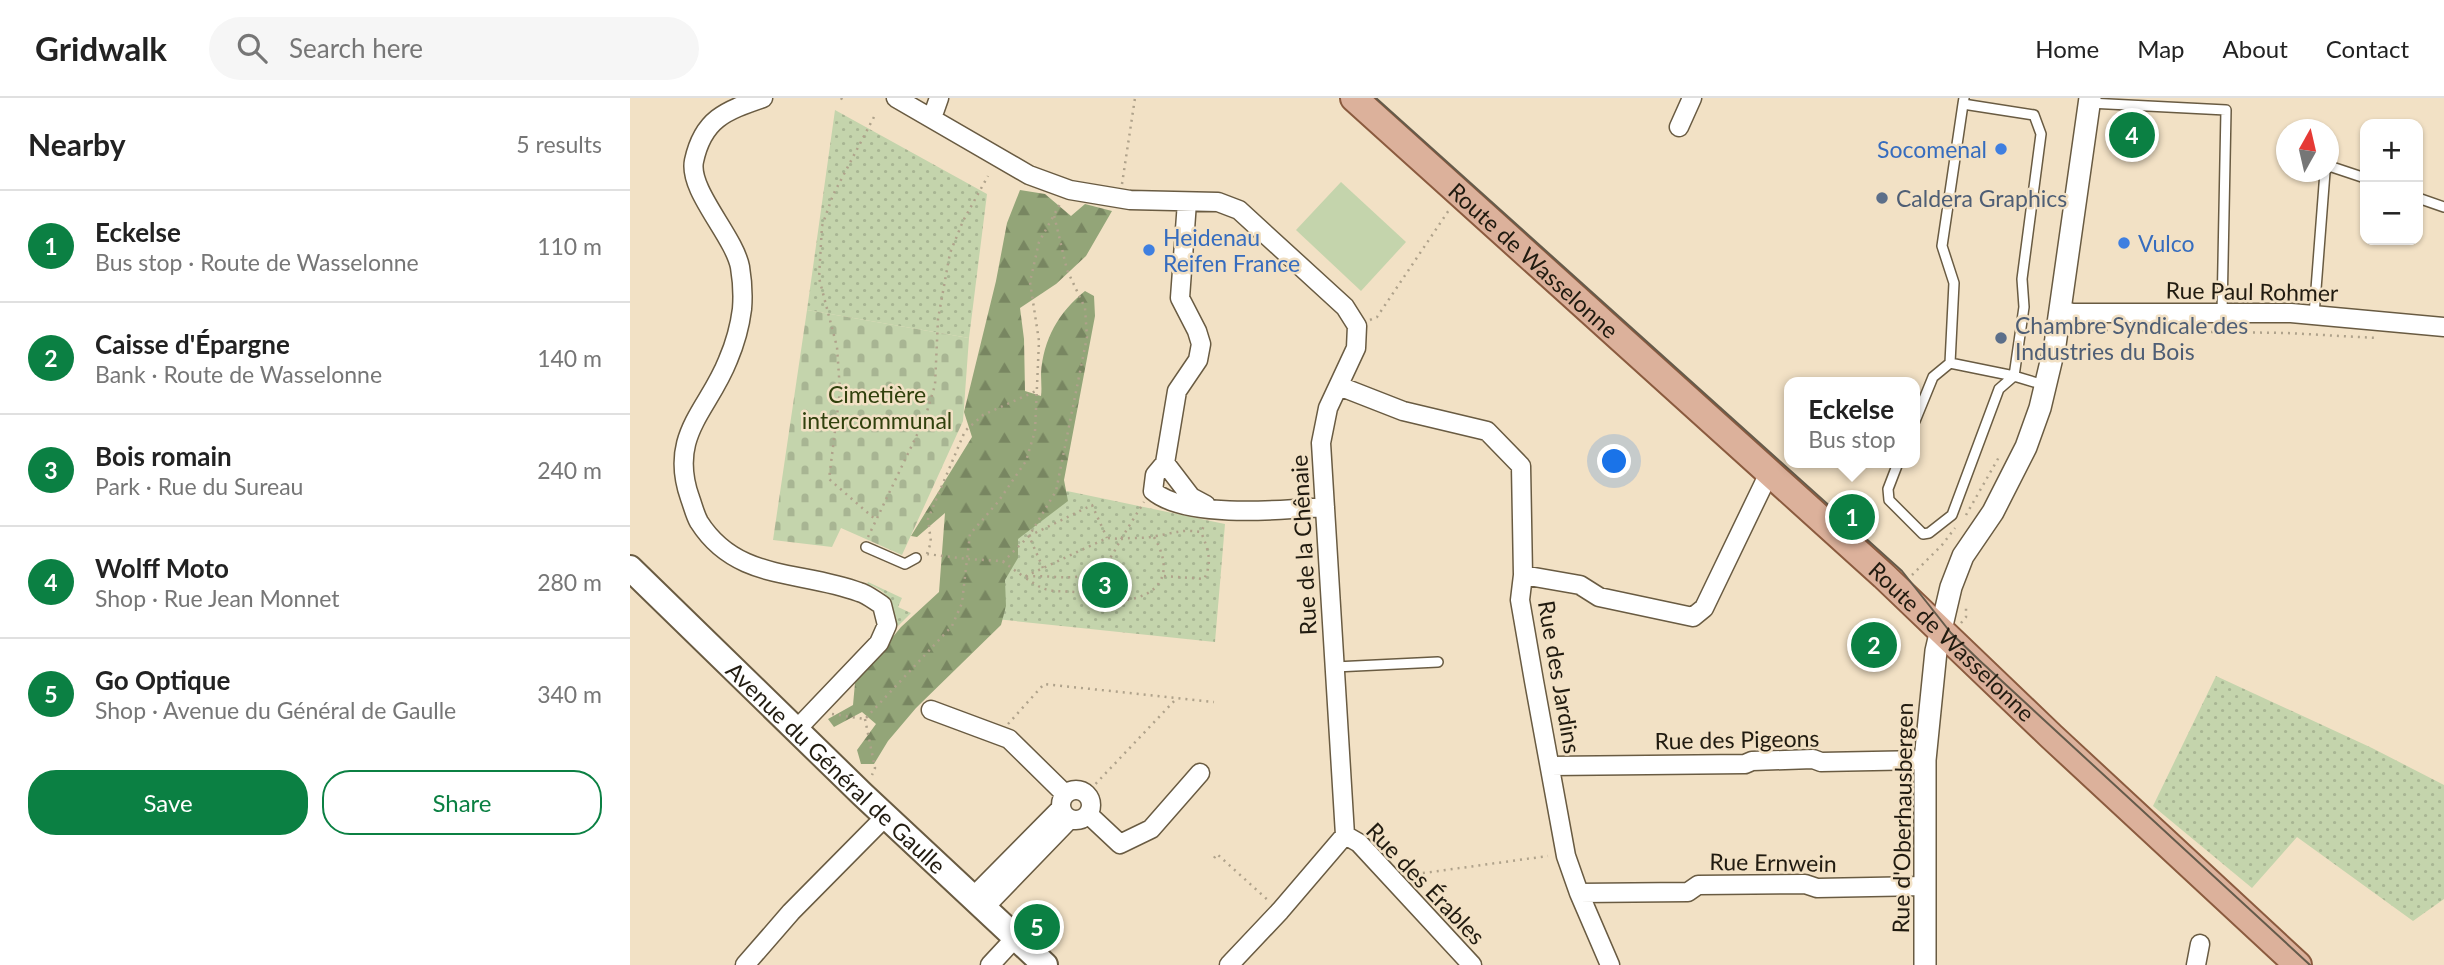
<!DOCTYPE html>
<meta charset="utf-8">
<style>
:root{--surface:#fff;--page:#f6f6f6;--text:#222;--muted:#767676;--line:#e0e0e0;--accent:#0b8043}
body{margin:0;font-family:Lato,sans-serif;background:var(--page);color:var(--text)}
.controls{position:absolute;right:21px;top:21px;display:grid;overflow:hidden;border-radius:14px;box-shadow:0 2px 5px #0004}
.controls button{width:63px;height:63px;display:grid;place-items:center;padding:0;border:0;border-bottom:2px solid var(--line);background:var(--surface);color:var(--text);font:35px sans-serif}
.compass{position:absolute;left:1646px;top:21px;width:63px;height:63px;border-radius:50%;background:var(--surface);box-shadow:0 2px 5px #0004;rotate:8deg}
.you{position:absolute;left:985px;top:364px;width:24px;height:24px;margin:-18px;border:5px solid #fff;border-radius:50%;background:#1a73e8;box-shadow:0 0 0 10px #1a73e833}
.badge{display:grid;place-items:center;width:46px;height:46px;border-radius:50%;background:var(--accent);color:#fff;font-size:23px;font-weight:700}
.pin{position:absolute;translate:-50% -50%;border:4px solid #fff;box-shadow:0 2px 7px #0006}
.popup{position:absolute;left:1154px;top:279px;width:136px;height:91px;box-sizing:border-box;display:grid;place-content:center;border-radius:14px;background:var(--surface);filter:drop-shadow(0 2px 5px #0005);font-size:23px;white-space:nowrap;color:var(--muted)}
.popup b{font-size:26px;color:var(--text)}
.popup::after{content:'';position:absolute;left:50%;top:100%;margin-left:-14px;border:14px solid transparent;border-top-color:var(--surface)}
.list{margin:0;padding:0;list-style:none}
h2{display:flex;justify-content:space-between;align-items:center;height:91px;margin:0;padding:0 28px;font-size:30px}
h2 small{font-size:23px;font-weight:400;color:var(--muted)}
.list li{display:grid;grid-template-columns:46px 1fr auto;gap:21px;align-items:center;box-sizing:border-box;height:112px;padding:0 28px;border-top:2px solid var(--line)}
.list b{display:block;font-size:26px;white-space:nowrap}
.list p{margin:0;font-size:23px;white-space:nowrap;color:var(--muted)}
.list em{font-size:23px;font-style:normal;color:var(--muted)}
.actions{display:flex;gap:14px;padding:21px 28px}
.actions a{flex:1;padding:16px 0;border:2px solid var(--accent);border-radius:28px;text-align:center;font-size:24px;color:var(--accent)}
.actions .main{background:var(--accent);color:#fff}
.icon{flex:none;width:38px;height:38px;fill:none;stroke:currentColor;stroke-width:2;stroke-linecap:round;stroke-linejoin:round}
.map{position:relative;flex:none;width:1814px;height:867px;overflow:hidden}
header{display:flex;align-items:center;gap:42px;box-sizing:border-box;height:98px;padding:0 35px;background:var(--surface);border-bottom:2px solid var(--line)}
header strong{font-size:33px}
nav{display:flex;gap:38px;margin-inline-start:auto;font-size:24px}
.search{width:490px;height:63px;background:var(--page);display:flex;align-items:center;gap:18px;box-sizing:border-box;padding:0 24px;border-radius:38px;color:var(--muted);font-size:26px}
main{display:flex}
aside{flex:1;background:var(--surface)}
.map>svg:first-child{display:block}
</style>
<header>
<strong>Gridwalk</strong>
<div class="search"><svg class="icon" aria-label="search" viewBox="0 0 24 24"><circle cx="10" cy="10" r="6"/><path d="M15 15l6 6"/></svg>Search here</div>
<nav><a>Home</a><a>Map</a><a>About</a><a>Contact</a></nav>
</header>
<main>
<aside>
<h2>Nearby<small>5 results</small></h2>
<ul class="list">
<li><span class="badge">1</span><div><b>Eckelse</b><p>Bus stop · Route de Wasselonne</p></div><em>110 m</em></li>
<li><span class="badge">2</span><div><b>Caisse d'Épargne</b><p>Bank · Route de Wasselonne</p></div><em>140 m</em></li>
<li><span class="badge">3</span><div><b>Bois romain</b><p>Park · Rue du Sureau</p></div><em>240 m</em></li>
<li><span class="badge">4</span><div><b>Wolff Moto</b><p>Shop · Rue Jean Monnet</p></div><em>280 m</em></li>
<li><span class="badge">5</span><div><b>Go Optique</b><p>Shop · Avenue du Général de Gaulle</p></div><em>340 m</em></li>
</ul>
<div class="actions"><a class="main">Save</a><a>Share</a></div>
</aside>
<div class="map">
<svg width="1814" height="867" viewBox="0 0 1814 867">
<defs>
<pattern id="green-dots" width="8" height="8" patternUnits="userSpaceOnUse" patternTransform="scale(1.75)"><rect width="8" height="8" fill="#c4d4ac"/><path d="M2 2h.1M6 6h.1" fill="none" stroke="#a8b593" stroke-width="1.8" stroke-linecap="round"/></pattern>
<pattern id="forest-firs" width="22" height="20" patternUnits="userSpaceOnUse" patternTransform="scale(1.75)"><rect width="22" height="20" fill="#93a578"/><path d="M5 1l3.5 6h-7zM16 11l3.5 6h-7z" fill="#788661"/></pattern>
<pattern id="cemetery-stones" width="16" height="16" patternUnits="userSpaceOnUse" patternTransform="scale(1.75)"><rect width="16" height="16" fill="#c4d4ac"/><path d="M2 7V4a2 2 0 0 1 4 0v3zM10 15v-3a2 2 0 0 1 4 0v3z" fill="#a8b593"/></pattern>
</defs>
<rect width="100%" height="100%" fill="#f2e1c5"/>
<!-- green -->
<path fill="url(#green-dots)" d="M205,12l152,84 -18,144 -162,-28z
M437,393l158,33 -10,118 -229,-24 7,-67z
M238,484l34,16 -4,9 13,6 -13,13c-10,-21 -2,-32 -31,-42z
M1586,578l156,72 72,37v114l-31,22 -116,-84 -45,51 -99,-82z"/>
<!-- forest -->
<path fill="url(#forest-firs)" d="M390,92l25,4 26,22 14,-12 27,7 -26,45 -30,28 -36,24 4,31 1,52 16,5c1,-7 0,-15 0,-22 2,-35 18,-62 44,-83l9,5 1,20 -31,164 4,21 -50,38v19l-13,22 1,26 -5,19 -85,83 -28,33 -14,23h-13l-4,-14 19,-26 -14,-12 -28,15 -6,-8 25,-14 2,-22 46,-56 38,-35 6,-79 -28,24 -6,-1 61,-99 -8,-25 32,-131 11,-58z"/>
<!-- cemetery -->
<path fill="url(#cemetery-stones)" d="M177,212l162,28 -6,83 -61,134 -61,-27 -9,19 -59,-7z"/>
<!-- pitch -->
<path fill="#c4d4ac" d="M711,84l65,60 -45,49 -65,-61z"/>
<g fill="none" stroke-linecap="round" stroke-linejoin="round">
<defs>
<path id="service" d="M1459,5l137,7 -4,203
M1333,6l71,11 7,19 -19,145 2,28 -10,69 -64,-13 4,-80 -12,-37 21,-142 1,-6
M1699,68l36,12
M1788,100l26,9
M1684,217l11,-143
M1285,323l18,-44 17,-14
M1268,365l-10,26 1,11 34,34 6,-1 23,-18 47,-126 15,-13 30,9
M236,449l39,17 11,-6
M705,569l103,-5"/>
<path id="minor" d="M133,0c-38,13 -60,21 -69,63 -6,29 40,75 46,106 2,12 3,30 2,42 -2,16 -8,37 -14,51 -20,51 -60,75 -38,138 3,8 5,17 9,24 38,60 102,48 160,70 8,2 16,9 23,13l5,20 -8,18 -82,86
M266,0l133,77 41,15 60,10 88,2 21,8 106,97 12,19 -1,22 -28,60 -7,35 24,392 -65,76 -51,54
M302,20l7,-20
M1049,29l13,-29
M557,104l-7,96 17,33 4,13 -3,16 -21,31 -12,72 -10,12 -2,16c33,28 129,19 172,16
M1429,212l14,3h218l153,14
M709,288l64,25 84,20 34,35 2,109 -3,25 14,81 32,175 13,37 31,72
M535,365l26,34 15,8
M893,477l57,10 19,12 94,20 11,-9 65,-135
M301,612l78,29 56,55
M920,668l195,-2 7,-3 61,-2 8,3 104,-2
M431 707a15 15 0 1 1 30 0a15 15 0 1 1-30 0Z
M458,716l32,30 31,-15 49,-56
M715,737l14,8 113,122
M949,795l109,-1 10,-7 107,-1 12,4 108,-2
M343,799l88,-89
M354,810l86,-89
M115,867l46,-53 95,-96
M360,867l26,-28
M1566,867l4,-21"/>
<path id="tertiary" d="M1295,867v-205l11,-109 15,-64 12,-31 30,-44 33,-65 14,-39 15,-63 35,-247"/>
<g id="secondary">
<path id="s1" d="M0,470l232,226 183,171"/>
</g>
<g id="primary">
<path id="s2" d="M724,0l530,478 167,160 247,229"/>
</g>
</defs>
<!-- service casing -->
<use href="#service" stroke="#695b42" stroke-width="12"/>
<!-- minor casing -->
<use href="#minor" stroke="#695b42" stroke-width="21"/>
<!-- tertiary casing -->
<use href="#tertiary" stroke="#695b42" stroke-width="24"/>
<!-- secondary casing -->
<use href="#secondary" stroke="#695b42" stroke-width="28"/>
<!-- primary casing -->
<use href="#primary" stroke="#8b5b3f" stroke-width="30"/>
<!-- path -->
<path stroke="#afa28b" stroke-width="2.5" stroke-dasharray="2 5" stroke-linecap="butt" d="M211,0l2,3
M244,19l-41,78 -11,31 -3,52 18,69 3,44 -11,88 47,41
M492,86l13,-86
M740,222l7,-3 72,-107
M1448,232l209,3 90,5
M1336,417l33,-58
M238,439l57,-119 10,-33 3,-66 12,-66 13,-32 25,-45
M524,439c28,48 -9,68 -54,63 -7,-1 -13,-6 -20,-7 -12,-3 -26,0 -38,-5 -6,-3 -12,-7 -18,-11 25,-4 56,8 78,-10 8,-6 14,-19 19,-28 12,-2 23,0 35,-3 19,-3 24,-7 45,-4l4,-8
M297,456l40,5 3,-25 28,-32 28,-41 9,-30 4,-90 -9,-59 9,-40 21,-38
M297,456l4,-12 -3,-23 37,-88 18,-16 53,-24
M373,464l26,-26 27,-45 31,-154 -2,-29 -18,-38 -13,-55
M413,470l-14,-32 63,-31 15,33
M1282,477l30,-30 13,-17
M534,478l40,3c9,-17 4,-30 -3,-47
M1331,525l5,-6v-13
M202,616l33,5 87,-93 10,-23 5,-44 35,2 22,16 83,-39 14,1 23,-37
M235,621l10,49 -3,7
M378,626l36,-40 170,18
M456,696l91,-96
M584,760l3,-4 53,48
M779,777l139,-19"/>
<!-- service -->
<use href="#service" stroke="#fff" stroke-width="9"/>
<!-- minor -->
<use href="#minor" stroke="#fff" stroke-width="18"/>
<!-- tertiary -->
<use href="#tertiary" stroke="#fff" stroke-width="21"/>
<!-- secondary -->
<use href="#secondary" stroke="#fff" stroke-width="24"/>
<!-- primary -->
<use href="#primary" stroke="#dcb19b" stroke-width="26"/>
<!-- tram -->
<path stroke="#655b4b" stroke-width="2" d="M746,0l526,473 49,62 28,27 331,305"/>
</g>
<!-- markers -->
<g fill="#3f7fe0" stroke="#f2e1c5" stroke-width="2.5">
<circle cx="1371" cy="51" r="7"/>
<circle cx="1494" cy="145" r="7"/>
<circle cx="519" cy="152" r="7"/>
</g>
<g fill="#5c6f8a" stroke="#f2e1c5" stroke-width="2.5">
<circle cx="1252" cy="100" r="7"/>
<circle cx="1371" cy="240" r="7"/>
</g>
<g text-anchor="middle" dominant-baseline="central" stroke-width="5" stroke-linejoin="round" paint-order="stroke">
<!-- shop labels -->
<g font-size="23" fill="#366cbe" stroke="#f2e1c5" text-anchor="start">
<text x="1357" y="51" text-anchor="end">Socomenal</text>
<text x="533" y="139">Heidenau<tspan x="533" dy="26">Reifen France</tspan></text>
<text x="1508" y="145">Vulco</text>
</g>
<!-- service labels -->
<g font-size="23" fill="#4e5e75" stroke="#f2e1c5" text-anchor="start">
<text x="1266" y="100">Caldera Graphics</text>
<text x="1385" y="227">Chambre Syndicale des<tspan x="1385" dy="26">Industries du Bois</tspan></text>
</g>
<!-- street labels -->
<g font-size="23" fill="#211b10" stroke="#f2e1c5">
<text stroke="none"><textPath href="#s2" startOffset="242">Route de Wasselonne</textPath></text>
<text transform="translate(1622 193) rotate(1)">Rue Paul Rohmer</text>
<text transform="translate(673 447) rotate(-93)">Rue de la Chênaie</text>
<text stroke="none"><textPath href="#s2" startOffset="808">Route de Wasselonne</textPath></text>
<text transform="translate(930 579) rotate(80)">Rue des Jardins</text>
<text transform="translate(1107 641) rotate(-1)">Rue des Pigeons</text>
<text stroke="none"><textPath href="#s1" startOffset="287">Avenue du Général de Gaulle</textPath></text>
<text transform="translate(1272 720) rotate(-89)">Rue d'Oberhausbergen</text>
<text transform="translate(1143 764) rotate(1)">Rue Ernwein</text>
<text transform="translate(796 785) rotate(46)">Rue des Érables</text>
</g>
<!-- park labels -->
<g font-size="23" fill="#30410d" stroke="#f2e1c5">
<text x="247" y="296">Cimetière<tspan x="247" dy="26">intercommunal</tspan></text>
</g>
</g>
</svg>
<div class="controls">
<button>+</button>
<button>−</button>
</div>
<svg class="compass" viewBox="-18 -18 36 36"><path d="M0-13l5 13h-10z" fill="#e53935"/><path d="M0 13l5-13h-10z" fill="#767676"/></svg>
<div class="you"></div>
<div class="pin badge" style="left:1222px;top:419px">1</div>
<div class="popup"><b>Eckelse</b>Bus stop</div>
<div class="pin badge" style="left:1244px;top:547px">2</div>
<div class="pin badge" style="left:475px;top:487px">3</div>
<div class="pin badge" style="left:1502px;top:37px">4</div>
<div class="pin badge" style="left:407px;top:829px">5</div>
</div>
</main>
